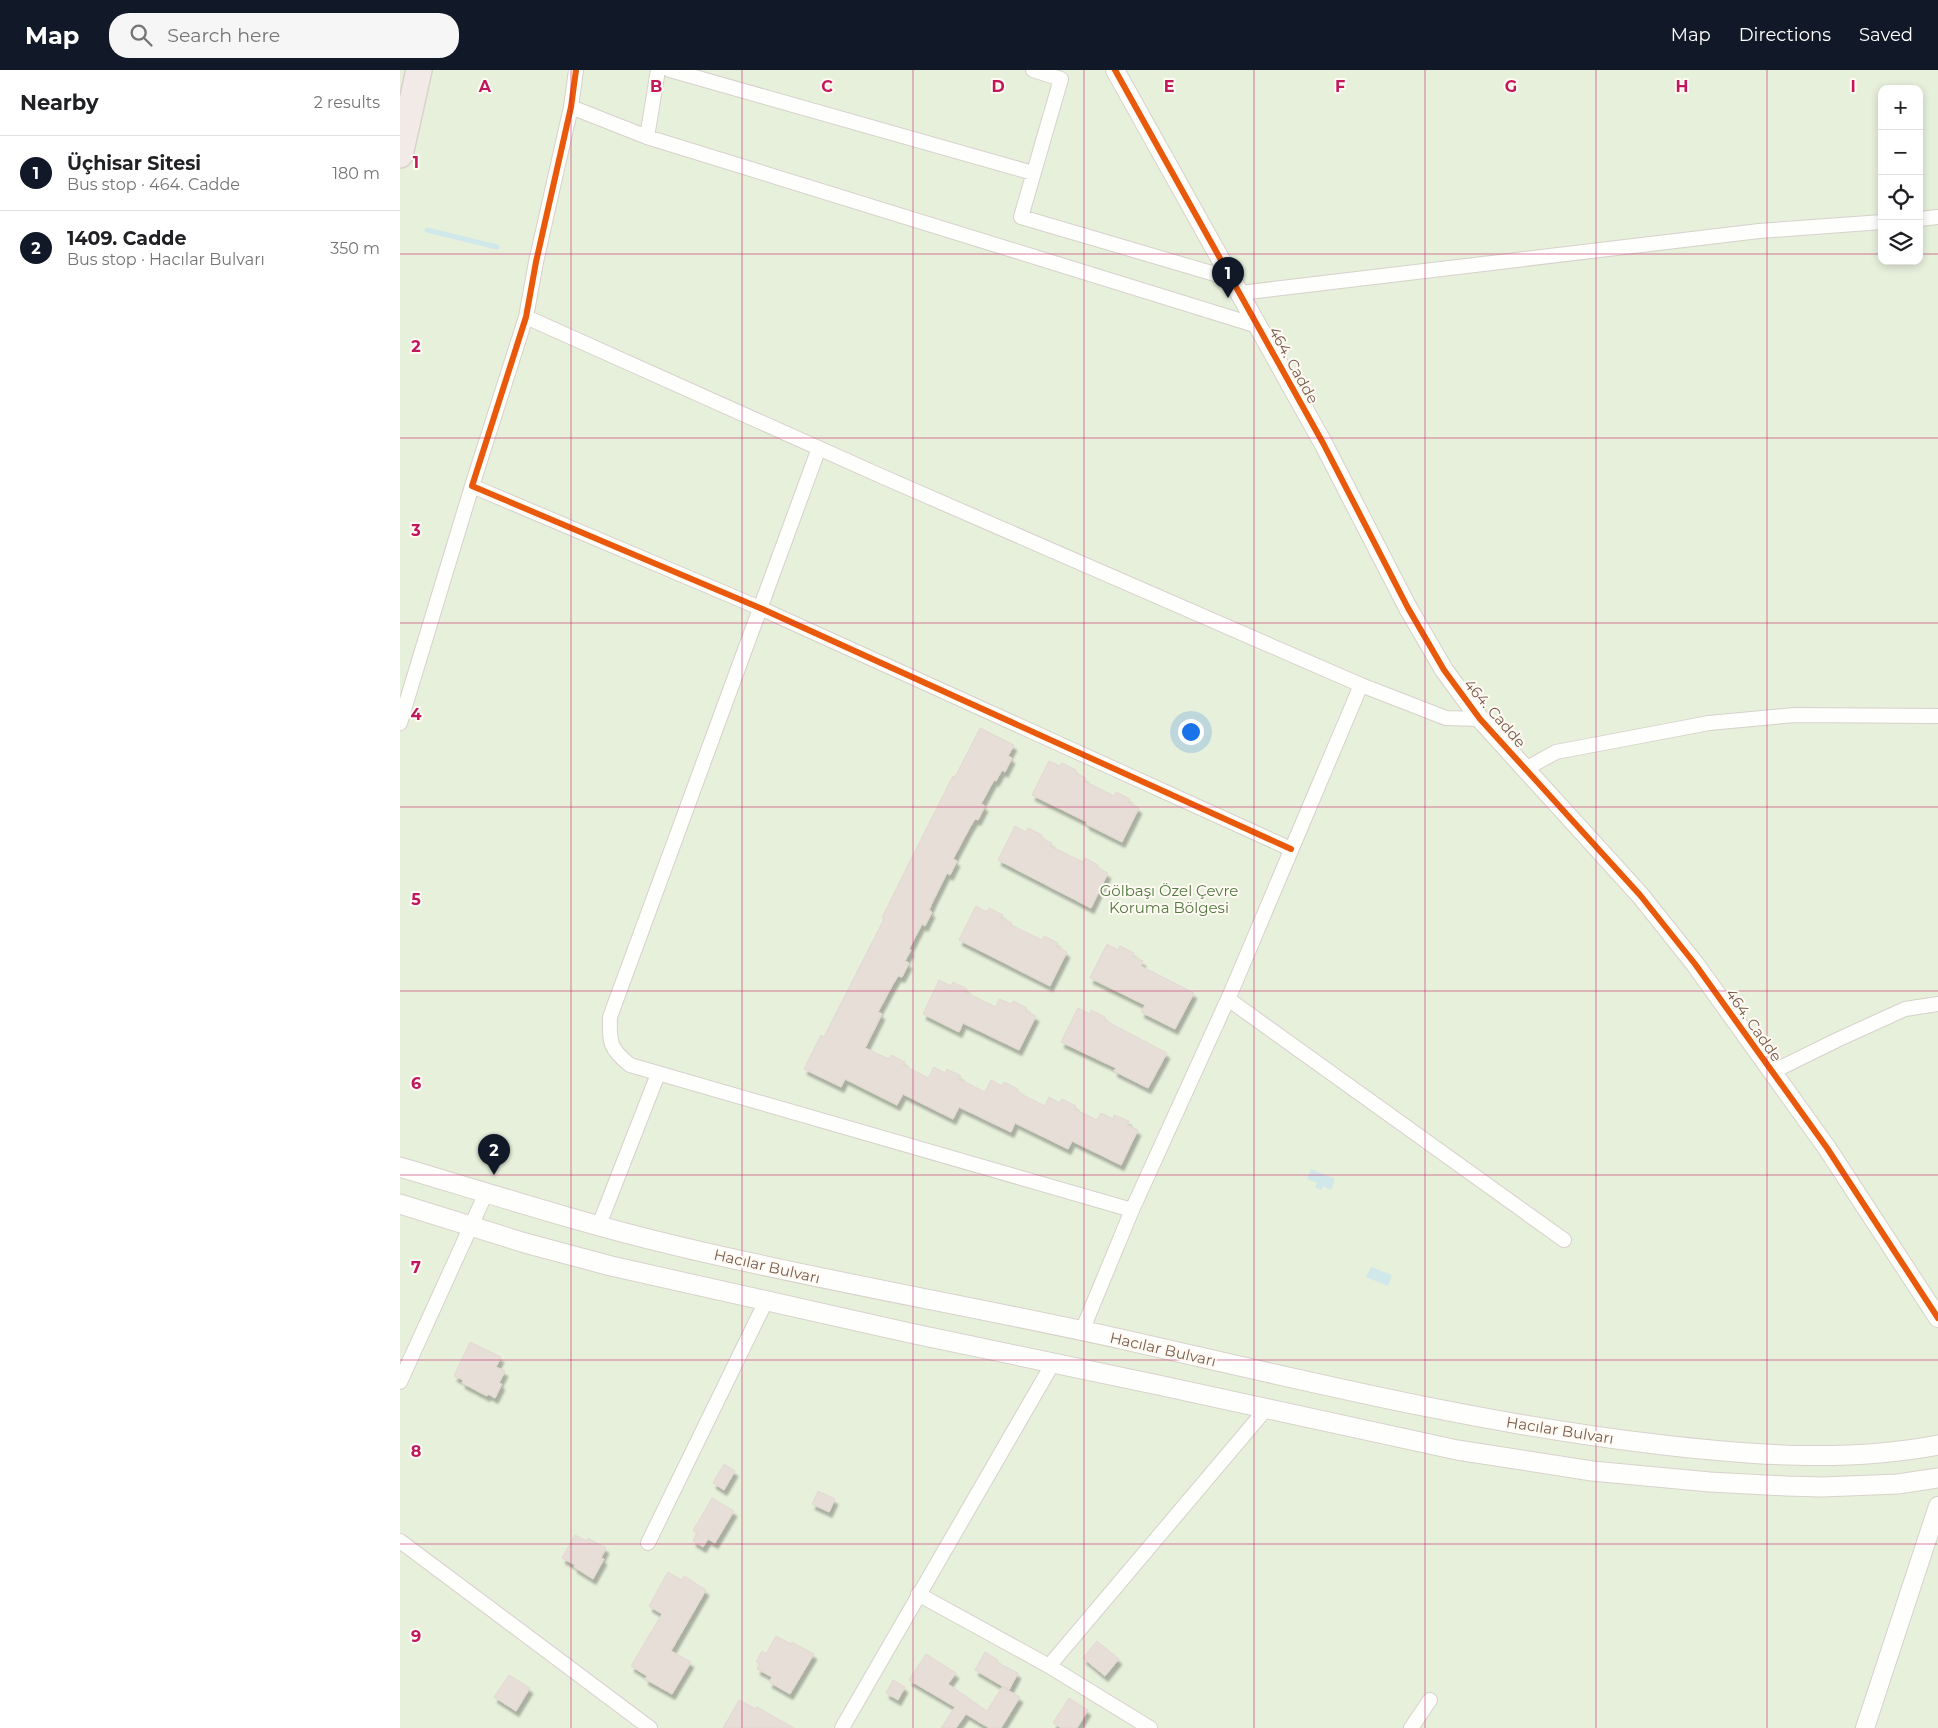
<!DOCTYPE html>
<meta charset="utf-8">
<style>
:root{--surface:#fff;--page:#f6f6f6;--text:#202124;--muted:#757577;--line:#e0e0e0;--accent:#111827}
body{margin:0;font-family:Montserrat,sans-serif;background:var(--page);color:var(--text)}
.controls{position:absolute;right:15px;top:15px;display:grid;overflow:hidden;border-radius:10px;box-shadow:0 2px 8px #0003}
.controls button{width:45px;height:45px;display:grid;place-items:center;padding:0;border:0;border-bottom:1px solid var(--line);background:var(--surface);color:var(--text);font:25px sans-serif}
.you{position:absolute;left:790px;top:661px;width:18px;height:18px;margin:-12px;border:4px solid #fff;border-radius:50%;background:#1a73e8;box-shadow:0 0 0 8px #1a73e833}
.badge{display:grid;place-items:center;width:32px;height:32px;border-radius:50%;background:var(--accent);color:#fff;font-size:16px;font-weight:700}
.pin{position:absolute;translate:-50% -41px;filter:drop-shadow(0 1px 2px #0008)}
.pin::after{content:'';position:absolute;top:26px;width:18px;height:15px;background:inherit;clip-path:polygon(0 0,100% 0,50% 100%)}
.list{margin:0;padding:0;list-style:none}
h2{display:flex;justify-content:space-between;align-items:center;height:65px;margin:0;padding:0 20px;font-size:21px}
h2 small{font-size:16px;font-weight:400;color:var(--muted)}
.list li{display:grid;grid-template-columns:32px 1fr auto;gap:15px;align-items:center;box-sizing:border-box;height:75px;padding:0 20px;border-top:1px solid var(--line)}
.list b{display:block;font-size:19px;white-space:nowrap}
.list p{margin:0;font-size:16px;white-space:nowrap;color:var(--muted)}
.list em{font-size:16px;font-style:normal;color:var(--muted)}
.icon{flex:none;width:28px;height:28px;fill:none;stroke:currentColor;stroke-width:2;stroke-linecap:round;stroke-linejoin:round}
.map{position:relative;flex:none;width:1538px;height:1658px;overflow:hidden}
header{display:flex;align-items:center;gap:30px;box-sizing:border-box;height:70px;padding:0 25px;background:var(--accent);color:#fff}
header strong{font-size:24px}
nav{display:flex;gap:28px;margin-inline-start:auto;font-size:18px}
.search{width:350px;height:45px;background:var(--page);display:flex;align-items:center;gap:12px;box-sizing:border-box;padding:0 18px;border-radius:20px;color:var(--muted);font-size:19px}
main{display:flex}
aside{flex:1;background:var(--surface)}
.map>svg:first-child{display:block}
</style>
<header>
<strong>Map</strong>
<div class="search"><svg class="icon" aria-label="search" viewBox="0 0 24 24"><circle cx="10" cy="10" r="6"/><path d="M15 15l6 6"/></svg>Search here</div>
<nav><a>Map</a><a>Directions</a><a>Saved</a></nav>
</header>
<main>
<aside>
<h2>Nearby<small>2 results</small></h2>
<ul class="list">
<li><span class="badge">1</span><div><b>Üçhisar Sitesi</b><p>Bus stop · 464. Cadde</p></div><em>180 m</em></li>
<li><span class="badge">2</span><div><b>1409. Cadde</b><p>Bus stop · Hacılar Bulvarı</p></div><em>350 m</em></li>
</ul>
</aside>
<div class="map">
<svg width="1538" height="1658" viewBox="0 0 1538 1658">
<defs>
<filter id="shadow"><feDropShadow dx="3" dy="5.5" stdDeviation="1" flood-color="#0004"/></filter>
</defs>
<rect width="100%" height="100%" fill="#f9f5f0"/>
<!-- green -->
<path fill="#e7f0db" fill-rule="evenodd" d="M0,0h1538v1658h-1538zM1482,19h37v172h-37z"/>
<!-- water -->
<path fill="#d0e8ea" d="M911,1099l24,10 -4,11 -8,-4 -2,4 -6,-3 2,-4 -10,-4z
M971,1197l21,8 -4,11 -22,-9z"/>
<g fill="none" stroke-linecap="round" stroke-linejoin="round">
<!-- stream -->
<path stroke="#d0e8ea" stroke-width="5" d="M27,160l70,17"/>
</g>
<!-- building -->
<path fill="#e6ded7" stroke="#e2d8d2" filter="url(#shadow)" d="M580,658l34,17 -6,11 4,2 -7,14 -3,-2 -6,11 -2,-1 -13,24 4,2 -7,14 -3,-1 -6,10 -16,30 4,2 -7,14 -3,-2 -13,26 -5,11 3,2 -7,14 -3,-2 -13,25 2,1 -6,11 4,2 -7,14 -4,-1 -6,10 -14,26 4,2 -17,34 24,11 2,-4 14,7 -2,3 25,13 6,-11 11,6 2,-4 14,7 -2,3 26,13 6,-12 11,6 2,-4 14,7 -1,3 28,14 4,-9 11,6 2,-4 14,7 -2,3 23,11 4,-7 12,6 1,-4 15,6 -2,4 11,5 -17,35 -49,-24 -4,8 -53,-26 -4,9 -52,-25 -6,12 -50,-25 -6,11 -52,-26 -4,8 -37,-18 17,-34 3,2 27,-53 33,-65 -2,-1 25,-51 46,-91 2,1z
M649,691l11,5 2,-3 14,7 -1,3 11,5 -2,3 30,15 2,-4 14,7 -2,3 11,6 -17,34 -36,-18 1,-2 -55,-27z
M615,756l11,6 2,-4 14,7 -1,3 11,5 -2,3 33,16 2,-4 13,7 -1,3 11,5 -17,35 -93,-48z
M576,836l11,6 2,-4 14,7 -2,3 11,5 -1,2 31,15 2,-4 14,7 -2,3 11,6 -17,34 -91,-46z
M707,874l11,6 2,-4 14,7 -2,3 11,5 -2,5 53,27 -19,36 -34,-17 4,-7 -55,-27z
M539,910l12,6 2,-4 14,7 -2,3 31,15 3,-8 12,5 2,-3 14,7 -2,3 11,5 -17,34 -56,-27 -4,9 -36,-18z
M678,938l12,6 1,-4 14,7 -1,3 63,33 -19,35 -34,-17 2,-3 -55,-26z
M70,1272l31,15 -5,10 9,4 -6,12 3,1 -7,14 -7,-4 -1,2 -25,-13 1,-3 -9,-4z
M324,1394l11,7 -11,19 -11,-7z
M418,1421l17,8 -6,13 -17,-8z
M312,1428l22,13 -19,32 -7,-4 -5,8 -10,-6 4,-8 -4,-2z
M175,1465l12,6 1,-3 18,10 -5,10 3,1 -11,20 -19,-12 1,-2 -13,-7z
M268,1502l14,8 2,-4 22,14 -35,61 20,11 -19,32 -27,-15 2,-3 -16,-10 31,-52 -13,-8z
M376,1566l15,8 1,-2 22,12 -24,40 -21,-12 3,-5 -15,-8 3,-5 -4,-2 6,-11 4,3z
M697,1571l22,18 -14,17 -22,-18z
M585,1582l13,8 -2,2 22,11 -9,17 -34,-20z
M526,1584l30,19 -8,11 39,27 15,-24 18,10 -19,31h-12l-23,-14 -10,14h-15l14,-21 -46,-27z
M109,1605l21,13 -14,23 -22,-14z
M493,1610l12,7 -7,13 -12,-7z
M669,1628l19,12 -11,18h-16l-8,-5z
M339,1630l17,9 1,-2 37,21h-71z"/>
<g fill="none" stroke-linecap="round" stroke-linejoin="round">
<defs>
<path id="minor" d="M176,0l-5,37 -35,155 -10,55 -54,169 288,122 531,241
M270,0l363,103
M633,0l28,9 -40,138 211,62
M171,37l76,30 611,189
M247,67l11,-67
M1519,149l19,-2
M840,223l519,-62 123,-9
M126,247l355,159 480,209 85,33 34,1
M419,378l-209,569c-1,26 0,32 20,48l502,145
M0,653l72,-237
M1127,698l29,-16 153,-29 86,-8 143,1
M828,929l336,241
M1372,1002l65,-32 68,-31 33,-5
M199,1155l59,-151
M682,1261l50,-121 100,-220 129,-305
M0,1312l86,-189
M0,1471l250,187
M248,1473l118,-242
M518,1524l131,72 101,62
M649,1596l217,-257
M442,1658l211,-365
M1011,1658l19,-28"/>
<path id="tertiary" d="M715,0l208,373 85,165 36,62 36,49 160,176 55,69 132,184 111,170
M1465,1658l73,-222"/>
<path id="secondary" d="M0,1097c91,27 181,56 273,78 149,36 299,61 448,94 177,40 354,84 534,105 93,11 190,19 283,1
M0,1134l125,39 86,23 299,67 253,53 294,64 135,21 118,11 76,4 36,1 76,-3 40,-6"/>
<path id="motorway" d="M0,85l19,-85"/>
</defs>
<!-- minor casing -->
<use href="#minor" stroke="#d7d1cb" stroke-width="16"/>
<!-- tertiary casing -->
<use href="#tertiary" stroke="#d7d1cb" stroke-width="20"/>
<!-- secondary casing -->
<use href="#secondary" stroke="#d9d2cb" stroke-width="21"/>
<!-- motorway casing -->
<use href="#motorway" stroke="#dad1cc" stroke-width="28"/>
<!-- minor -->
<use href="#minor" stroke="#fefefd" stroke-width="14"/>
<!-- tertiary -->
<use href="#tertiary" stroke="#fefefd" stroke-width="18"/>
<!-- secondary -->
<use href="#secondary" stroke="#fefefd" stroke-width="19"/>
<!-- motorway -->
<use href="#motorway" stroke="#f2eae7" stroke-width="25"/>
<defs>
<path id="cycleway" d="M176,0l-5,37 -35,155 -10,55 -54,169 288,122 531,241
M715,0l208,373 85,165 36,62 36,49 160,176 55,69 132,184 111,170"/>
</defs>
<!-- cycleway casing -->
<use href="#cycleway" stroke="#fffaf3" stroke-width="9"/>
<!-- cycleway -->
<use href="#cycleway" stroke="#e8590c" stroke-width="6"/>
</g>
<!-- grid -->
<path fill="none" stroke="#c2185b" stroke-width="1" stroke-opacity="0.55" d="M171,0v1658M342,0v1658M513,0v1658M684,0v1658M854,0v1658M1025,0v1658M1196,0v1658M1367,0v1658M0,184h1482M1519,184h19M0,368h1538M0,553h1538M0,737h1538M0,921h1538M0,1105h1538M0,1290h1538M0,1474h1538"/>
<g text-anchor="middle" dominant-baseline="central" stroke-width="4" stroke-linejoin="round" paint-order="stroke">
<!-- street labels -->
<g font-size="15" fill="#7a5c4d" stroke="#fffaf3">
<text transform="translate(894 295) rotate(61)">464. Cadde</text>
<text transform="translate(1095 643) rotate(49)">464. Cadde</text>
<text transform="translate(1354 955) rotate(55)">464. Cadde</text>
<text transform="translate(367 1196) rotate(13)">Hacılar Bulvarı</text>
<text transform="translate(763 1279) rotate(13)">Hacılar Bulvarı</text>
<text transform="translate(1160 1360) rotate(9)">Hacılar Bulvarı</text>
</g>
<!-- park labels -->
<g font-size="15" fill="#537a41" stroke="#fffaf3">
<text x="769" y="820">Gölbaşı Özel Çevre<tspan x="769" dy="17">Koruma Bölgesi</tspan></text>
</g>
</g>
<g font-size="16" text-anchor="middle" font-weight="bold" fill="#c2185b" stroke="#fffaf3" stroke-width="4" stroke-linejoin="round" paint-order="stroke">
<text x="85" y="22">A</text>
<text x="256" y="22">B</text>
<text x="427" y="22">C</text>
<text x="598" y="22">D</text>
<text x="769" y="22">E</text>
<text x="940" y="22">F</text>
<text x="1111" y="22">G</text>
<text x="1282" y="22">H</text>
<text x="1453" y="22">I</text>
<text x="16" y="98">1</text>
<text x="16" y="282">2</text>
<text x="16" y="466">3</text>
<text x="16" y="650">4</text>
<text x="16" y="835">5</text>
<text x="16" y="1019">6</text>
<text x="16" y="1203">7</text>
<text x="16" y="1387">8</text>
<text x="16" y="1572">9</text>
</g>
</svg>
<div class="controls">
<button>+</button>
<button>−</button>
<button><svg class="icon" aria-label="locate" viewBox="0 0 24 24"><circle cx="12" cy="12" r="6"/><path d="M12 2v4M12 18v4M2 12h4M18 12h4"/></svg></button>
<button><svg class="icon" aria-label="layers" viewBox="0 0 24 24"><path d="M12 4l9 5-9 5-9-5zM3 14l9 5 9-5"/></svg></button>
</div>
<div class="you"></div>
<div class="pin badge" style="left:828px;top:228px">1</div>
<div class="pin badge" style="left:94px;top:1105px">2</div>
</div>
</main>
